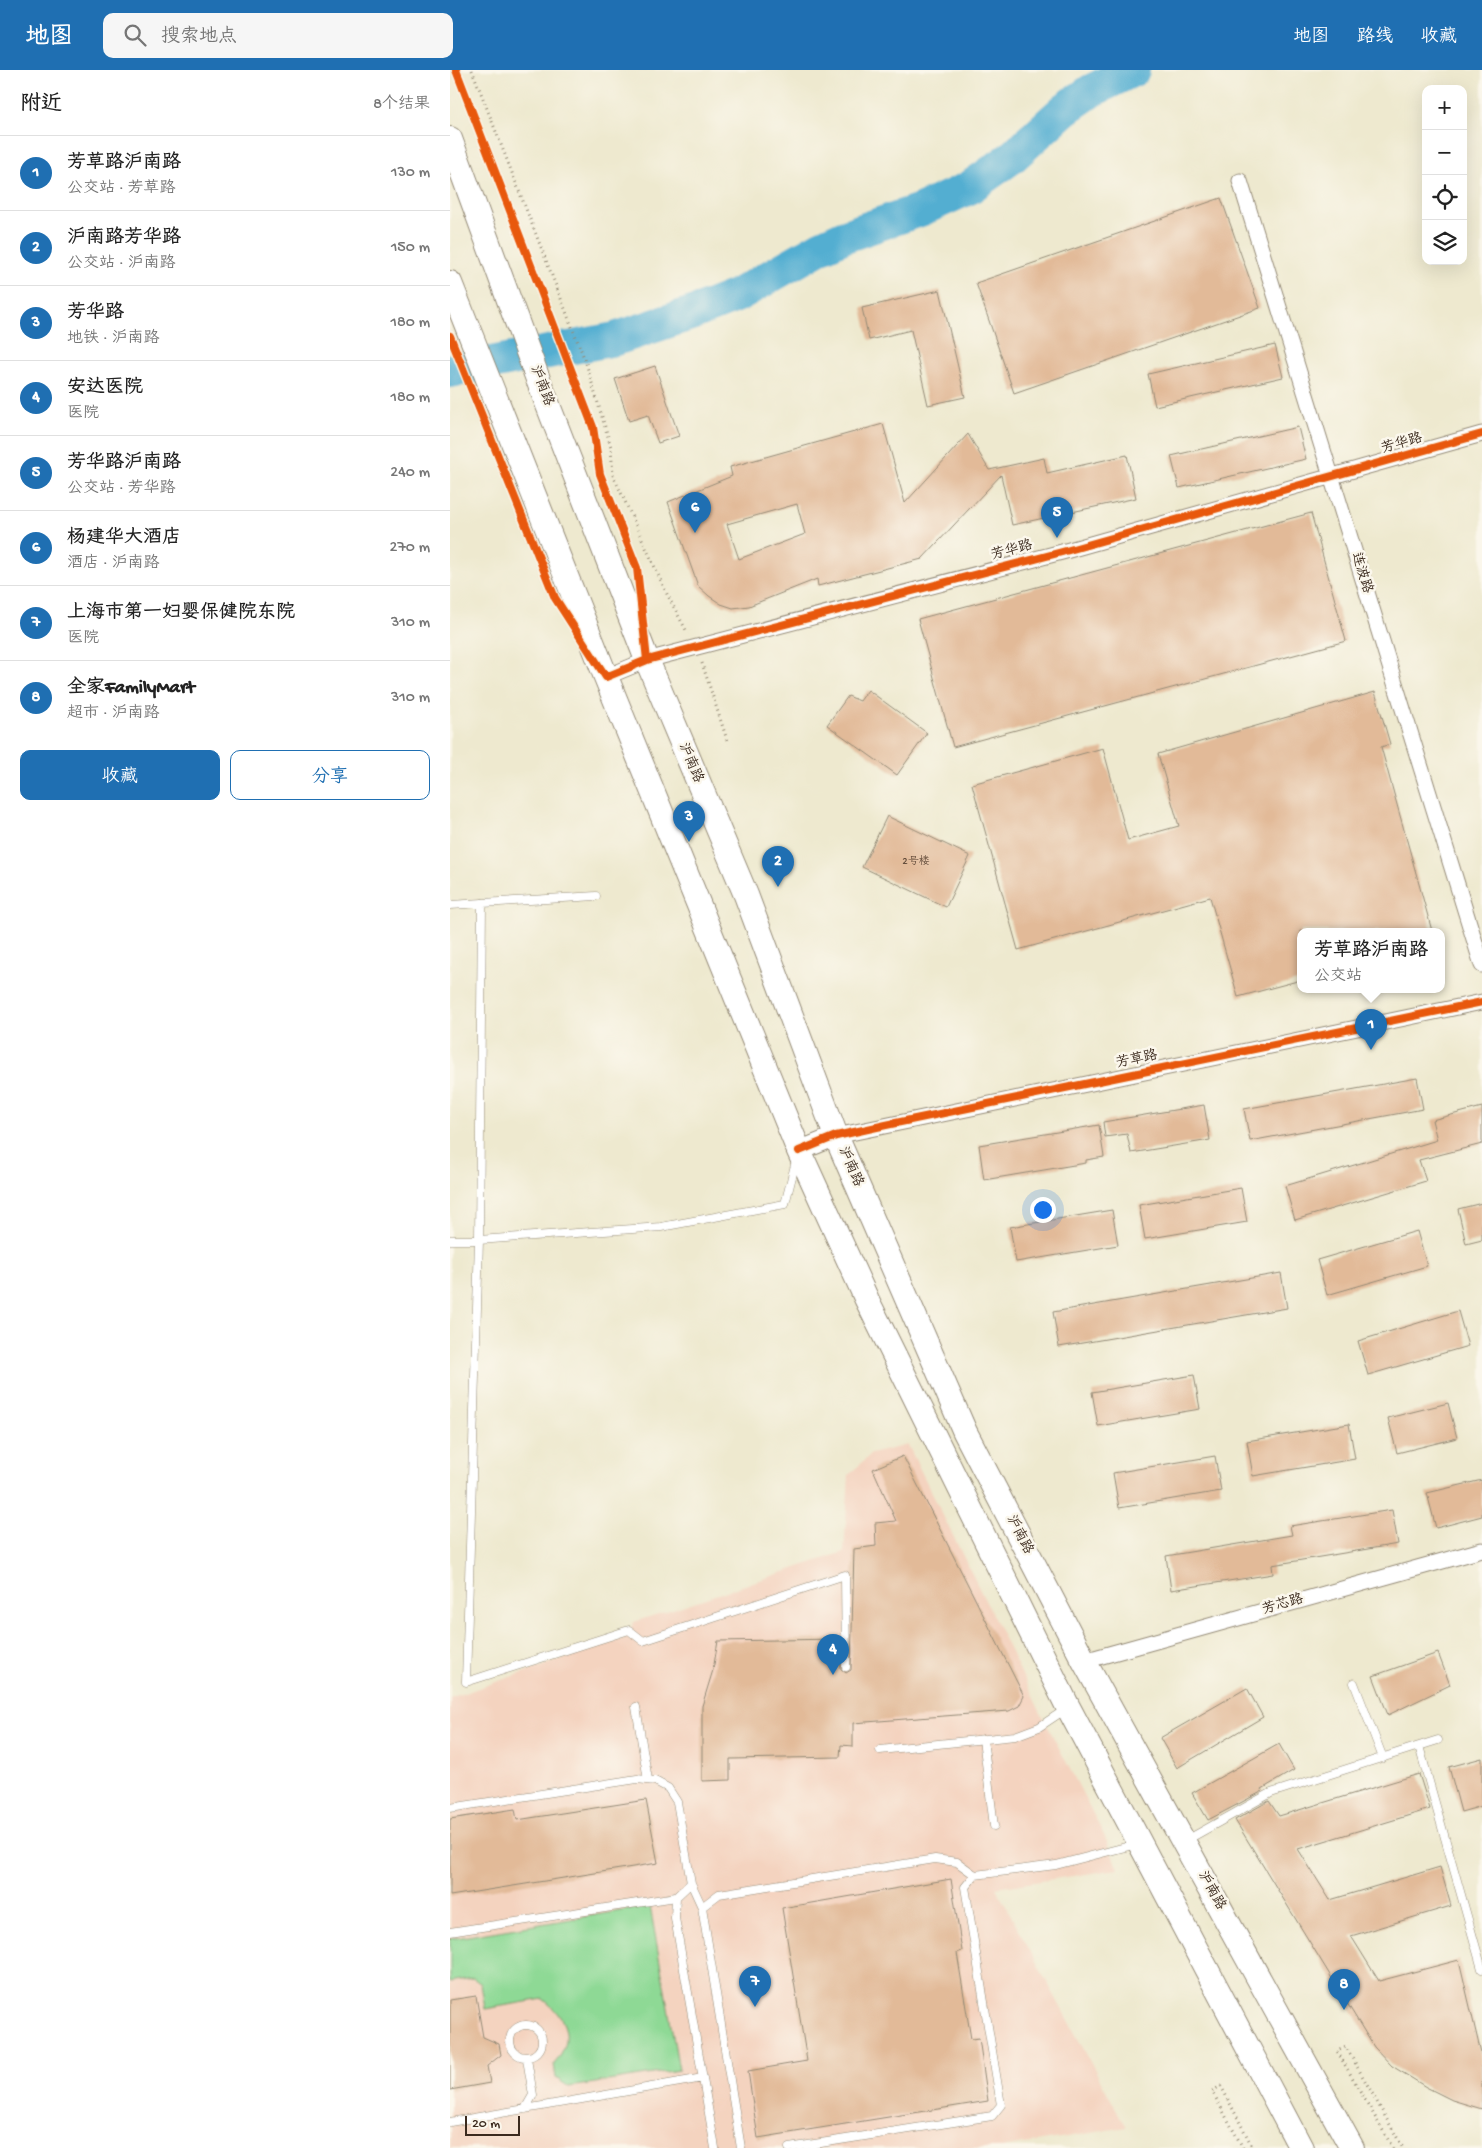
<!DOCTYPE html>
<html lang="zh">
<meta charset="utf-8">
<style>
:root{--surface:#fff;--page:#f6f6f6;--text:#222;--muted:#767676;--line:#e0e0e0;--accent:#1f6fb2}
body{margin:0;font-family:"Gochi Hand","LXGW WenKai TC",sans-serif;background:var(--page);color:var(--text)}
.controls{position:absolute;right:15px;top:15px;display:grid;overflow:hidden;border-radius:10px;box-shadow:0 5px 20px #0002}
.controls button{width:45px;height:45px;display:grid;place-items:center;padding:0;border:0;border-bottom:1px solid var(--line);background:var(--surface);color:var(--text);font:25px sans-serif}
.scale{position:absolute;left:15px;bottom:12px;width:55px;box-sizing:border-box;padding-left:5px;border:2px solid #3b2a1e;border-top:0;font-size:14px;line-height:18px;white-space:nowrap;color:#3b2a1e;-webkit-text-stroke:4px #fbf7ec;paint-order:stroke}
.you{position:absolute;left:592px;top:1139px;width:18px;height:18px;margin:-12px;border:4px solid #fff;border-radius:50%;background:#1a73e8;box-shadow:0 0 0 8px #1a73e833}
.badge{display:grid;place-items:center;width:32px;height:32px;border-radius:50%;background:var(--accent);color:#fff;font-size:16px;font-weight:700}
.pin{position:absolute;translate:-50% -41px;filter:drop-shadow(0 1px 2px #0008)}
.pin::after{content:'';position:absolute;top:26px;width:18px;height:15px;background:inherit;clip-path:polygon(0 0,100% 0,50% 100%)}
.popup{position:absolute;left:847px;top:858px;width:148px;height:65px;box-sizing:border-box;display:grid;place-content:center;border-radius:10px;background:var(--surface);filter:drop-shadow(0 1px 4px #0005);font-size:16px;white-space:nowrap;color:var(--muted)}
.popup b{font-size:19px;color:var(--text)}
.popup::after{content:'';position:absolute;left:50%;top:100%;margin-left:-10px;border:10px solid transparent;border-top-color:var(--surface)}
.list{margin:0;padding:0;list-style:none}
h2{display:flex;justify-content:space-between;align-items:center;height:65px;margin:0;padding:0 20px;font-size:21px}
h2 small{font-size:16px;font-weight:400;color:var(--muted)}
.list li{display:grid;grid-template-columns:32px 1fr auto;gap:15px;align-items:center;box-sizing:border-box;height:75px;padding:0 20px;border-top:1px solid var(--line)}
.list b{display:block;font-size:19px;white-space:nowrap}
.list p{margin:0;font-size:16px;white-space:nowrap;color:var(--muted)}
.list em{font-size:16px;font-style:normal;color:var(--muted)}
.actions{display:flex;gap:10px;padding:15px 20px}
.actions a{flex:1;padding:11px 0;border:1px solid var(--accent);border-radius:10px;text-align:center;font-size:18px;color:var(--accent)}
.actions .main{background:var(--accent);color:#fff}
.icon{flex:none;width:28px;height:28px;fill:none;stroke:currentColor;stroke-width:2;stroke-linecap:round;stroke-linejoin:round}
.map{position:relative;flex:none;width:1032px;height:2078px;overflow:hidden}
header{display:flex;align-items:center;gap:30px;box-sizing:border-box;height:70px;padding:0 25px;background:var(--accent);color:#fff}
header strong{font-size:24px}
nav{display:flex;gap:28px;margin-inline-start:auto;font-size:18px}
.search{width:350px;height:45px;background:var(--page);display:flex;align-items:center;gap:12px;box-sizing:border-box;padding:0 18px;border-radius:10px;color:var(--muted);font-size:19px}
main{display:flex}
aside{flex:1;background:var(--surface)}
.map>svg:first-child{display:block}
</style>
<header>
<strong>地图</strong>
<div class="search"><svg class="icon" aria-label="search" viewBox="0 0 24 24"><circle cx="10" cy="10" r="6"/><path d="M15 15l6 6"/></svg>搜索地点</div>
<nav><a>地图</a><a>路线</a><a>收藏</a></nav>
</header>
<main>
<aside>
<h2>附近<small>8个结果</small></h2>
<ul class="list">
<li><span class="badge">1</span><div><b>芳草路沪南路</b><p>公交站 · 芳草路</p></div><em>130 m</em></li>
<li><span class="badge">2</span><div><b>沪南路芳华路</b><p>公交站 · 沪南路</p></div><em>150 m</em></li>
<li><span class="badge">3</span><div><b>芳华路</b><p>地铁 · 沪南路</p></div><em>180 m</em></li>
<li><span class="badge">4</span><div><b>安达医院</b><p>医院</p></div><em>180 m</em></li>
<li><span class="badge">5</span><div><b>芳华路沪南路</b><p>公交站 · 芳华路</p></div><em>240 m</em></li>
<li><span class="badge">6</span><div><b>杨建华大酒店</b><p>酒店 · 沪南路</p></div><em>270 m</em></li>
<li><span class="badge">7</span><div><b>上海市第一妇婴保健院东院</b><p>医院</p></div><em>310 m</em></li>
<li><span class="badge">8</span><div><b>全家FamilyMart</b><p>超市 · 沪南路</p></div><em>310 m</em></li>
</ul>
<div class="actions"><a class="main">收藏</a><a>分享</a></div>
</aside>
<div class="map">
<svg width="1032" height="2078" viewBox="0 0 1032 2078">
<rect width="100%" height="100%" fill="#fbf7ec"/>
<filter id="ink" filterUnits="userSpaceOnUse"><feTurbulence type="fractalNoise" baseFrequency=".02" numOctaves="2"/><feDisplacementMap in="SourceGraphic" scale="10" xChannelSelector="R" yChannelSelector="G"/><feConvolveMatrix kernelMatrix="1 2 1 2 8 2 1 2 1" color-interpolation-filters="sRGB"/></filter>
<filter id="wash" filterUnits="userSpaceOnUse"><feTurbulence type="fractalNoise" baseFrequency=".0096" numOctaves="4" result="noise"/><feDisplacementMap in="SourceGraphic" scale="20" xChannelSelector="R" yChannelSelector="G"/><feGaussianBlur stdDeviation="1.12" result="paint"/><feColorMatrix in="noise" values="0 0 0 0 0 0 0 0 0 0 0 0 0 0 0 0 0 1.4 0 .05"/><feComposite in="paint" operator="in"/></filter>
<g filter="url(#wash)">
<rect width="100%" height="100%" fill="#eee9cf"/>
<!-- built -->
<path fill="#f4d3bf" d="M458,1375l133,268 64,124 13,32 -122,19 130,239 -125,21h-551v-450l176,-61 8,-15 210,-70 5,-77 22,-21z"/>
<!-- green -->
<path fill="#8ed995" stroke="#64825a" d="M200,1836l29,164 -110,17 -13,-9 -2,-14c22,-24 12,-47 -11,-65l-58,10 -4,-25 -8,-6 -23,4v-43z"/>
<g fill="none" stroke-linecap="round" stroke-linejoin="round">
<!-- river -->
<path stroke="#53aed1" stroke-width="34" d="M0,301l165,-32 78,-26 43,-17 85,-49 24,-11 75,-26 49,-22 42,-30 54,-49 26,-18 42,-21"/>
</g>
<g id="blocks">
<!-- building -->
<path fill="#e2ba98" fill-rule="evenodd" d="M771,128l39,110 -246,85 -38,-110z
M490,220l25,107 -37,8 -17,-75 -42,10 -7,-32z
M825,275l8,32 -128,29 -7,-32z
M205,296l24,70 -21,7 -10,-28 -19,6 -14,-42z
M433,354l22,79 63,-69 21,36 55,-12 3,15 80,-18 9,43 -124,27 -11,-50 -79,84 -104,27 -1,-7 -68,27 -16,2 -12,-4 -12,-8 -11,-10 -30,-84 64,-26 -2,-9zM347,434l8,30 -66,25 -12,-35z
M848,357l8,32 -127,29 -8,-32z
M861,443l35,128 -393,106 -35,-128z
M418,620l59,43 -30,42 -70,-50 21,-29 12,5z
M925,622l15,52 -9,3 51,184h-131v49l-63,17 -28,-100 -192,53 -46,-166 131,-36 25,92 51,-14 -21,-72z
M437,746l83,40 -24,51 -84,-40z
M967,1008l6,31 -173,32 -6,-32z
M754,1035l6,35 -79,13 -4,-19 -22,3 -2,-15z
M1032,1037v37l-63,16 7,21 -131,39 -10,-34 152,-46 -5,-20z
M649,1055l5,32 -18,3v3l-102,17 -5,-35z
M791,1118l6,34 -102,17 -6,-34z
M1032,1133v37l-16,4 -8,-35z
M662,1140l6,35 -102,17 -6,-35z
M967,1161l10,35 -100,29 -10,-35z
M831,1203l6,35 -228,39 -6,-35z
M1008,1241l10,35 -100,29 -10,-34z
M744,1305l6,34 -102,17 -6,-34z
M998,1333l9,35 -60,15 -9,-35z
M899,1354l6,35 -102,17 -6,-35z
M453,1386l121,240 -5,10 -10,5 -156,12v23l-12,-1 -1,12 -110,2v21l-28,1v-75l11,-36 5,-29 122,-2 1,30 5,4 5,-3 3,-121 22,-3 -1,-23 21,-2 -23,-52z
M765,1386l6,35 -102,17 -6,-35z
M1032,1410v36l-46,12 -9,-35z
M942,1440l6,34 -126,21 1,9 -102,16 -5,-34 126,-21 -2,-9z
M988,1583l12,32 -62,30 -15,-39z
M797,1618l16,29 -86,51 -17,-30z
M829,1674l15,26 -32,19 1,2 -55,29 -16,-27z
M1032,1688v48l-21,6 -12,-45z
M969,1704l11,35 -132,40 32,51 110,-33 11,39 -100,30 28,45 80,-21 23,98v51l-30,-9 -26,-13 -34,-21 -18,-19 -139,-227 34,-19 10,15z
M196,1730l12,63 -208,33v-77l65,-10 2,11z
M501,1809l11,72 -5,2 14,86 8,-1 9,63 -230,37 -10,-67 59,-10 -25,-153z
M26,1926l7,41 16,7 2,11 -14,11 3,17 -40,7v-90z"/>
</g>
</g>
<g filter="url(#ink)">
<use href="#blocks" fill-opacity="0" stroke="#948a76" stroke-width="1"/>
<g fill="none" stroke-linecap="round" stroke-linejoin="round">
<defs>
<path id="service" d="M0,835l146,-9
M346,1091l-11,43 -124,23 -182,13 -13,442 163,-52 14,11 202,-66 1,92
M0,1170h29l3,-337
M904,1613l29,75
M186,1637l12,73
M533,1669l11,87
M969,1676l19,-6
M430,1680l135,-14 24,-9 27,-18
M0,1738l187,-29 18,2 13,7 9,14 14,81 11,24 39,241
M735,1771l86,-48 148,-47 63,223
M241,1813l-15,14 -1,21 40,230
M252,1837l17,-13 216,-35 22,3 18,13
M0,1862l226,-35
M60 1971a16 16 0 1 1 32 0a16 16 0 1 1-32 0Z
M75,2039l8,-14 -6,-36
M0,2052l253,-44
M339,2078l203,-32 9,-11 -36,-218 10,-12 81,-10 81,-21"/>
<path id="minor" d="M790,111l242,784
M156,607l41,-17 415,-108 420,-118
M386,1066l646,-134
M634,1591l398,-111"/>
<path id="tertiary" d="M349,1081l37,-15"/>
<path id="primary" d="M0,69l89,243 108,278 99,235 90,241 129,296 119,229 268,487
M0,213l156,394 193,474 68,149 201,407 233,441"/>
</defs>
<!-- service casing -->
<use href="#service" stroke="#948a76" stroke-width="9"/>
<!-- minor casing -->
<use href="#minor" stroke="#948a76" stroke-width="17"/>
<!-- tertiary casing -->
<use href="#tertiary" stroke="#948a76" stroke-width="21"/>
<!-- primary casing -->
<use href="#primary" stroke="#948a76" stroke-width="26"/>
<!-- path -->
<path stroke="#948a76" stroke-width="3" stroke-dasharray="1 4" stroke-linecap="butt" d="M22,0l114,293 25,84 2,28 54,119 20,38
M252,593l26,80
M793,2078l-31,-57 9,-5 32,62
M943,2078l-56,-97 9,-4 57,101"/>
<!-- service -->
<use href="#service" stroke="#fff" stroke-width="8"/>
<!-- minor -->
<use href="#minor" stroke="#fff" stroke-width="15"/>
<!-- tertiary -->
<use href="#tertiary" stroke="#fff" stroke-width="19"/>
<!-- primary -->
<use href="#primary" stroke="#fff" stroke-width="24"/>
<defs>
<path id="cycleway" d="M6,0l137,357 7,47 37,94 10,92
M0,266l105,262 51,79 41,-17 415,-108 420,-118
M349,1081l37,-15 50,-11 596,-123"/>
</defs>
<!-- cycleway casing -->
<use href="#cycleway" stroke="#fbf7ec" stroke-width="11"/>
<!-- cycleway -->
<use href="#cycleway" stroke="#e8590c" stroke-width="8"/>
</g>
</g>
<g text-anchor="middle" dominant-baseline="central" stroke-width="5" stroke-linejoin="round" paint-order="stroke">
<!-- number labels -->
<g font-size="11" fill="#654e3c">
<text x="466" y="792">2号楼</text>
</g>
<!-- street labels -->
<g font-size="14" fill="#3b2a1e" stroke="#fbf7ec">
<text transform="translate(91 316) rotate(69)">沪南路</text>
<text transform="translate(952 374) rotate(-16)">芳华路</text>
<text transform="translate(562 481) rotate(-15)">芳华路</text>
<text transform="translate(911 503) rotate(73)">连波路</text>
<text transform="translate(240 693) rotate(67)">沪南路</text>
<text transform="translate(687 990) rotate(-12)">芳草路</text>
<text transform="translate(400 1097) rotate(66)">沪南路</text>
<text transform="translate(569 1465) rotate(63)">沪南路</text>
<text transform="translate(833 1535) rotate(-16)">芳芯路</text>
<text transform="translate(761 1821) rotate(61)">沪南路</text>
</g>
</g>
</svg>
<div class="controls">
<button>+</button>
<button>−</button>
<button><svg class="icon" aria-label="locate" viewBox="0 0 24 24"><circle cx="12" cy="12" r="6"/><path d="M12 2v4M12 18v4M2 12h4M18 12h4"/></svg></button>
<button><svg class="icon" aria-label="layers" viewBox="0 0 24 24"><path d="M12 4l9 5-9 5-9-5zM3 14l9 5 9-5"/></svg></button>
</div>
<div class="scale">20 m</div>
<div class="you"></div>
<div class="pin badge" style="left:921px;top:980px">1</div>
<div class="popup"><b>芳草路沪南路</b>公交站</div>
<div class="pin badge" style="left:328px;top:817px">2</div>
<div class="pin badge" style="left:239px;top:772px">3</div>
<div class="pin badge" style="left:383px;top:1605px">4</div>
<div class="pin badge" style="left:607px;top:468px">5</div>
<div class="pin badge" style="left:245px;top:463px">6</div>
<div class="pin badge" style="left:305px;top:1937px">7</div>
<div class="pin badge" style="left:894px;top:1940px">8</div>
</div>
</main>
